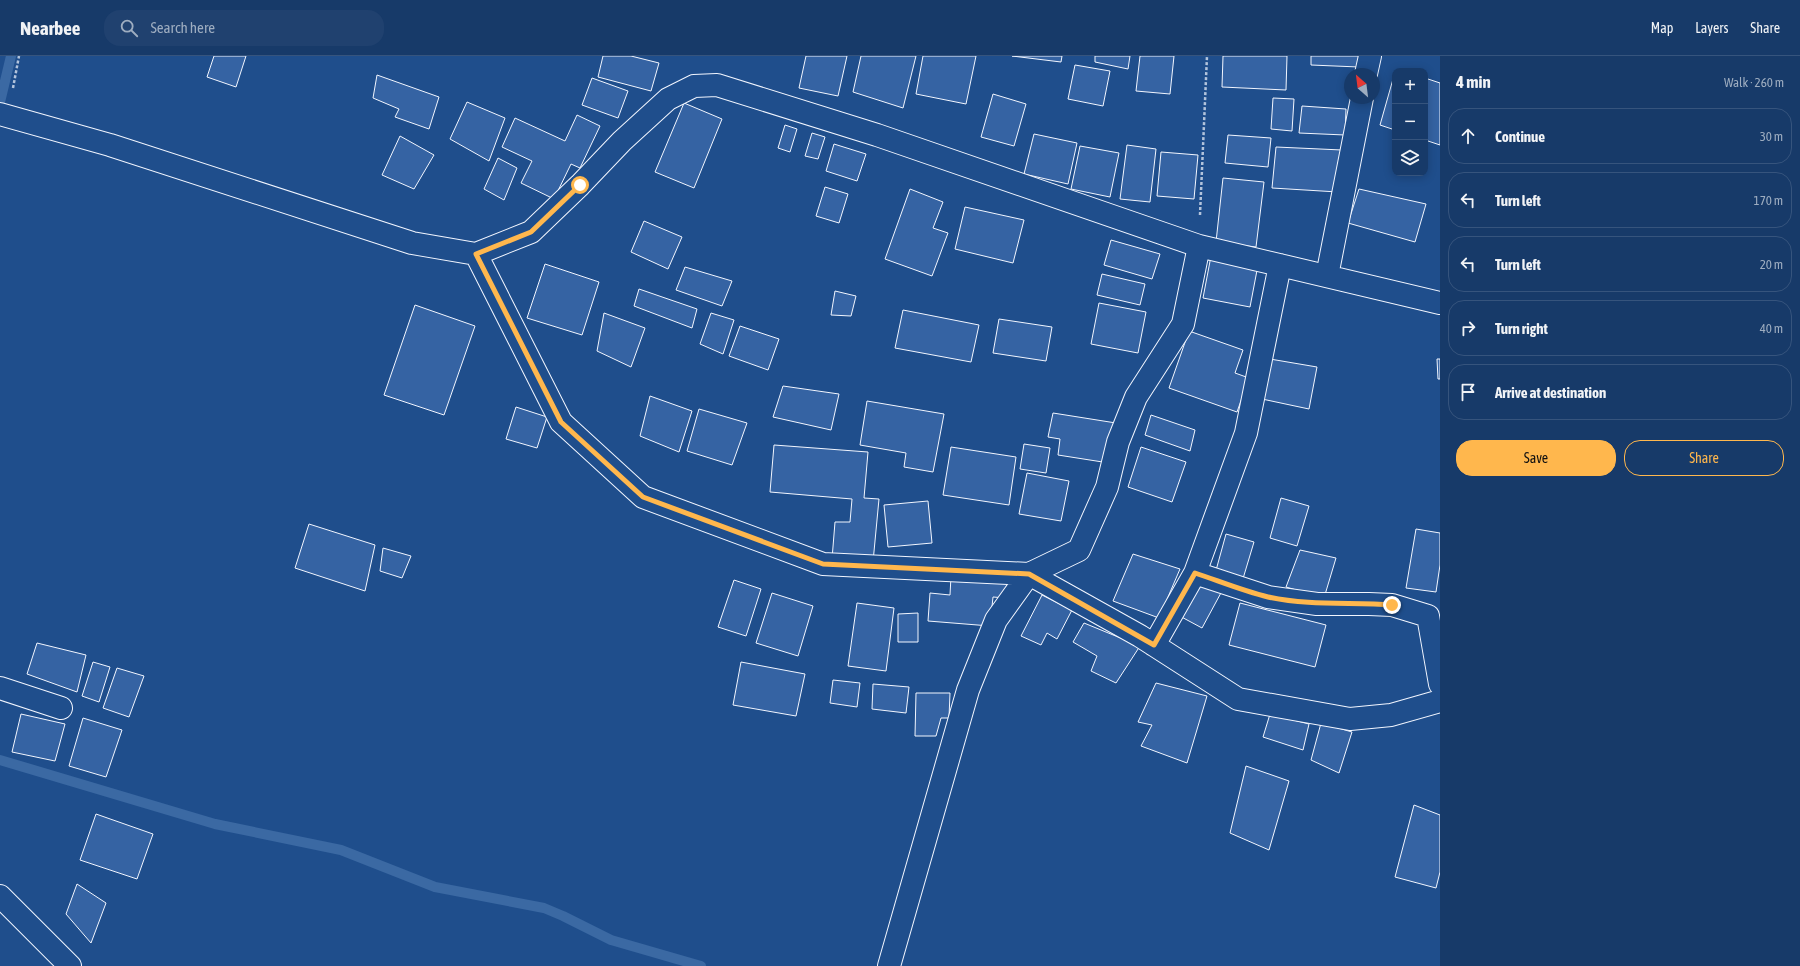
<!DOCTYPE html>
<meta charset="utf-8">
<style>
:root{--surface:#173a69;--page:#20416f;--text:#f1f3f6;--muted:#9eadc0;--line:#36547d;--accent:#ffb74d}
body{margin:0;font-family:"Asap Condensed",sans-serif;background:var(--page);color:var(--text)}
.controls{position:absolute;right:12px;top:12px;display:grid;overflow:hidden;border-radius:8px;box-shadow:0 2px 10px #0003}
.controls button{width:36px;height:36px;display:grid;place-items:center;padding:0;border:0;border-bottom:1px solid var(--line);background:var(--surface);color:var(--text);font:20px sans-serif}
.compass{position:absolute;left:1344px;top:12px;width:36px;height:36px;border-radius:50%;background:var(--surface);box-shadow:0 2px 10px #0003;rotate:332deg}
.stop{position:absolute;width:12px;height:12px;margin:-9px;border:3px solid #ffb74d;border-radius:50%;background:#fff}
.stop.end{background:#ffb74d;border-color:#fff;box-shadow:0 1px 4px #0008}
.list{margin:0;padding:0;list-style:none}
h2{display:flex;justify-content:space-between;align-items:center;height:52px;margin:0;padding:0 16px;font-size:17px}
h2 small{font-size:13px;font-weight:400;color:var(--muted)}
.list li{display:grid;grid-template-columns:26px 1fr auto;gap:12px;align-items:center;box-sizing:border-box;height:56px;margin:0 8px 8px;padding:0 8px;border:1px solid var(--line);border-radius:16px}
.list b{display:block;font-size:15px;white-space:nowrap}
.list em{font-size:13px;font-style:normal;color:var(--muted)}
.actions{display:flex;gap:8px;padding:12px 16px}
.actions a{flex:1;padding:9px 0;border:1px solid var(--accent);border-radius:16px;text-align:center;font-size:14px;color:var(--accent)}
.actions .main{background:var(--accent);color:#111}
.icon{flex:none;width:22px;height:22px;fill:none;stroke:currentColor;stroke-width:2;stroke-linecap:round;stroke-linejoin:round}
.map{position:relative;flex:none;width:1440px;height:910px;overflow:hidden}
header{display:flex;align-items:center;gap:24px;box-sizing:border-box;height:56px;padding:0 20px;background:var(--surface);border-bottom:1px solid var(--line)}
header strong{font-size:19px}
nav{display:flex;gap:22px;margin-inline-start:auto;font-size:14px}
.search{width:280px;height:36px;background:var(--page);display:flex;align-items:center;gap:10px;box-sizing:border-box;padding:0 14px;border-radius:16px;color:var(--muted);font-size:15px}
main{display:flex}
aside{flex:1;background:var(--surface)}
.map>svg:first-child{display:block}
</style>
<header>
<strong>Nearbee</strong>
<div class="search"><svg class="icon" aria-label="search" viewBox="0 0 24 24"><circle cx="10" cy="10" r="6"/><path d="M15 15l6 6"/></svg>Search here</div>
<nav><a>Map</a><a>Layers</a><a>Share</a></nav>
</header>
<main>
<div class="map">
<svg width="1440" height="910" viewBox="0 0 1440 910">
<rect width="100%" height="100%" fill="#1f4e8c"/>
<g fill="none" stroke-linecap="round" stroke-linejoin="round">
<!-- stream -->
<path stroke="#3b69a3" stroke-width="10" d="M0,46l11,-46
M0,704l215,64 126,26 94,37 109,21 19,8 48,24 90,26"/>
</g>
<!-- building -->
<path fill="#3563a3" stroke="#f2f6ff" d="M214,0h32l-10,31 -29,-10z
M603,0h28l28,7 -8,28 -53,-14z
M806,0h41l-9,40 -39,-8z
M861,0h55l-13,52 -50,-16z
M923,0h53l-10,48 -50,-10z
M1012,0h50l-1,6z
M1095,0h35l-2,13 -33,-7z
M1140,0h34l-4,38 -34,-3z
M1223,0h64l-1,34 -64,-3z
M1311,0h49l-1,11 -48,-2z
M1075,9l35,6 -7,35 -35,-7z
M1395,16v58l-15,-5z
M377,19l62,22 -10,32 -34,-12 4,-8 -26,-11z
M592,22l36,13 -10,27 -36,-13z
M1425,22l15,5v62l-15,-5z
M993,38l33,10 -12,42 -33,-9z
M1273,42l21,1 -2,32 -21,-2z
M467,46l38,16 -16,43 -39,-22z
M684,47l38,16 -28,69 -39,-16z
M1302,50l44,3 -1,26 -46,-2z
M577,59l23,11 -20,42 -9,-4 -17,35 -33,-16 11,-22 -30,-14 13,-29 50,23z
M785,69l12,4 -7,23 -12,-4z
M812,77l13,4 -7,22 -13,-3z
M1034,78l43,9 -9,41 -44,-10z
M1228,79l43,3 -3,29 -43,-4z
M400,80l34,19 -20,34 -32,-14z
M834,88l32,10 -9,27 -31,-10z
M1127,89l29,4 -6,53 -30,-3z
M1080,90l39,7 -9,44 -39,-8z
M1276,91l66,3 -4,42 -66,-4z
M1161,96l37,3 -4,44 -37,-3z
M498,102l19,10 -13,32 -20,-11z
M1223,122l41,4 -8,65 -40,-5z
M825,131l23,7 -9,29 -23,-7z
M910,133l33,13 -10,26 15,5 -16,43 -47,-17z
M1359,133l67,15 -11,38 -67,-19z
M965,151l59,13 -11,43 -58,-14z
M644,165l38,16 -14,32 -37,-17z
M1111,184l49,14 -8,25 -48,-14z
M1211,200l47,9 -8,42 -47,-9z
M545,208l54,18 -17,53 -55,-17z
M685,211l47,14 -10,25 -46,-16z
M1102,218l43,10 -5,21 -43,-10z
M639,233l58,20 -5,19 -58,-22z
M835,235l21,5 -5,20 -20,-1z
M1099,247l47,9 -8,41 -47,-9z
M415,249l60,21 -31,89 -60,-20z
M903,254l76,15 -8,37 -76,-14z
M604,257l41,15 -14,39 -34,-16z
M711,257l23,7 -11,34 -23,-10z
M999,263l53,8 -6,34 -53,-8z
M740,270l39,13 -11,31 -39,-14z
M1189,275l54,19 -8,23 14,5 -12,34 -68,-24z
M1270,303l47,8 -8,42 -47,-10z
M1437,303h3v20h-2z
M783,330l56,8 -8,36 -58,-13z
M650,340l42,15 -13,41 -39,-16z
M867,345l77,13 -11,58 -29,-5 2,-14 -46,-8z
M516,351l31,10 -10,31 -31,-9z
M699,353l48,14 -15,42 -45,-14z
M1053,357l63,10 -7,40 -51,-8 2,-16 -12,-2z
M1151,359l44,15 -5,21 -45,-16z
M1024,388l26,4 -4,25 -26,-4z
M774,389l94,7 -4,46 15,1 -6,63 -41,-3 3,-37h15l2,-23 -82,-7z
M951,391l65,10 -7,48 -66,-10z
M1141,391l45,15 -14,40 -44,-15z
M1027,417l42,8 -8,40 -42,-7z
M1281,442l28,8 -12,40 -27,-8z
M928,445l4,42 -44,4 -4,-42z
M309,468l66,21 -10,46 -70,-23z
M1416,473l24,4v32l-4,27 -30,-4z
M1226,478l28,8 -12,40 -27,-8z
M383,492l28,8 -9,22 -22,-7z
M1300,494l36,8 -12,40 -38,-11z
M1133,498l47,15 -21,49 -46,-17z
M951,520l56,4 -1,18 -13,-1 -3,29 -62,-5 2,-28 20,2z
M1196,522l26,13 -20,37 -26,-14z
M734,524l27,9 -15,47 -28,-9z
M772,537l41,13 -15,50 -42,-13z
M1042,539l30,15 -15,29 -10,-6 -6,12 -20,-9z
M857,547l37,5 -8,63 -38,-5z
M1240,547l86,22 -11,42 -86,-22z
M918,557v29h-20v-28z
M1084,567l56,23 -24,37 -25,-12 6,-15 -24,-14z
M37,587l49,12 -9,37 -50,-18z
M93,606l17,5 -11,35 -17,-6z
M741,606l64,12 -9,42 -63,-11z
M117,612l27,8 -15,41 -26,-9z
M833,624l27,3 -3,24 -27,-4z
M1156,627l51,13 -20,67 -46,-17 11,-21 -14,-3z
M873,628l36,3 -3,26 -34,-4z
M916,637h34l-1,25h-8l-5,18h-21z
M21,658l44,10 -10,37 -43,-9z
M1270,658l39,10 -6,26 -40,-13z
M83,662l39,12 -16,47 -37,-11z
M1321,667l31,9 -13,41 -28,-13z
M1246,710l43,15 -20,69 -39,-17z
M1414,749l26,10v57l-4,16 -41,-11z
M96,758l57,20 -16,45 -57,-19z
M77,828l29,19 -15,40 -25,-29z"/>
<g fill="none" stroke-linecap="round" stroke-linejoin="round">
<defs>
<path id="minor" d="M1366,18l4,-18
M0,58l110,31 302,98 64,11 55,-22 49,-47 42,-44 46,-42 26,-13 23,-1 160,50 322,111 241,57
M476,198l85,168 82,75 180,67 206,10 111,62 98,63 112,20 41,-4 49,-14
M1327,220l35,-178
M1195,517l73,24 49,7h52l23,1 36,11 12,68
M1154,589l41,-72 51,-140 34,-168
M0,632l61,20
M889,910l79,-276 28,-70 33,-46 50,-24 28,-63 11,-45 18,-45 47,-73 16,-78"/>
<path id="tertiary" d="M0,840l70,70"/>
</defs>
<!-- minor casing -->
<use href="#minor" stroke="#f2f6ff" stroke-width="24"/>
<!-- tertiary casing -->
<use href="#tertiary" stroke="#f2f6ff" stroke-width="24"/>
<!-- path -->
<path stroke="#b3c4dc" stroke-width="2.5" stroke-dasharray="3 2" stroke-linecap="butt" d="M13,32l6,-32
M1200,159l7,-159"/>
<!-- minor -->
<use href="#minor" stroke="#1f4e8c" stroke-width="22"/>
<!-- tertiary -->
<use href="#tertiary" stroke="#1f4e8c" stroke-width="22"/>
</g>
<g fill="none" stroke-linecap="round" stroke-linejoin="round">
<!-- route -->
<path stroke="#ffb74d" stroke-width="5" d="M580,129l-49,47 -55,22 85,168 82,75 180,67 206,10 125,71 41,-72c24,8 48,18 73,24 41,9 83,5 124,8"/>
</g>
</svg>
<div class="controls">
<button>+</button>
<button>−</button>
<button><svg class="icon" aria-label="layers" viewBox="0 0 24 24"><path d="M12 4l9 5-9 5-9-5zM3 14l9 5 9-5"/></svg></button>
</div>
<svg class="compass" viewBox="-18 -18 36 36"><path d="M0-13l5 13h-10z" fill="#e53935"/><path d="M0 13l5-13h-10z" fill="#9eadc0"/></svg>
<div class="stop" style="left:580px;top:129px"></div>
<div class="stop end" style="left:1392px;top:549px"></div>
</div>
<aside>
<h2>4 min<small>Walk · 260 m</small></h2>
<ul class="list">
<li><svg class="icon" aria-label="ahead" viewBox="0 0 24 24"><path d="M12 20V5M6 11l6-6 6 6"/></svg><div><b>Continue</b></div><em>30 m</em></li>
<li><svg class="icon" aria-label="left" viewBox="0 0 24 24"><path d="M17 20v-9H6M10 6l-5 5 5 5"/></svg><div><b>Turn left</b></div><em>170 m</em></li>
<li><svg class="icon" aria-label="left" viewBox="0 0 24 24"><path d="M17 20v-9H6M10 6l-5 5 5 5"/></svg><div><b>Turn left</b></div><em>20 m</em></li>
<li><svg class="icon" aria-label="right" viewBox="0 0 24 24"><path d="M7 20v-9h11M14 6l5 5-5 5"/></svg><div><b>Turn right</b></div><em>40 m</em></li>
<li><svg class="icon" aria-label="arrive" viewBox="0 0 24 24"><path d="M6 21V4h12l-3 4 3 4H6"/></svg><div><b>Arrive at destination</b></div></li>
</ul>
<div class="actions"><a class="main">Save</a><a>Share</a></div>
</aside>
</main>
